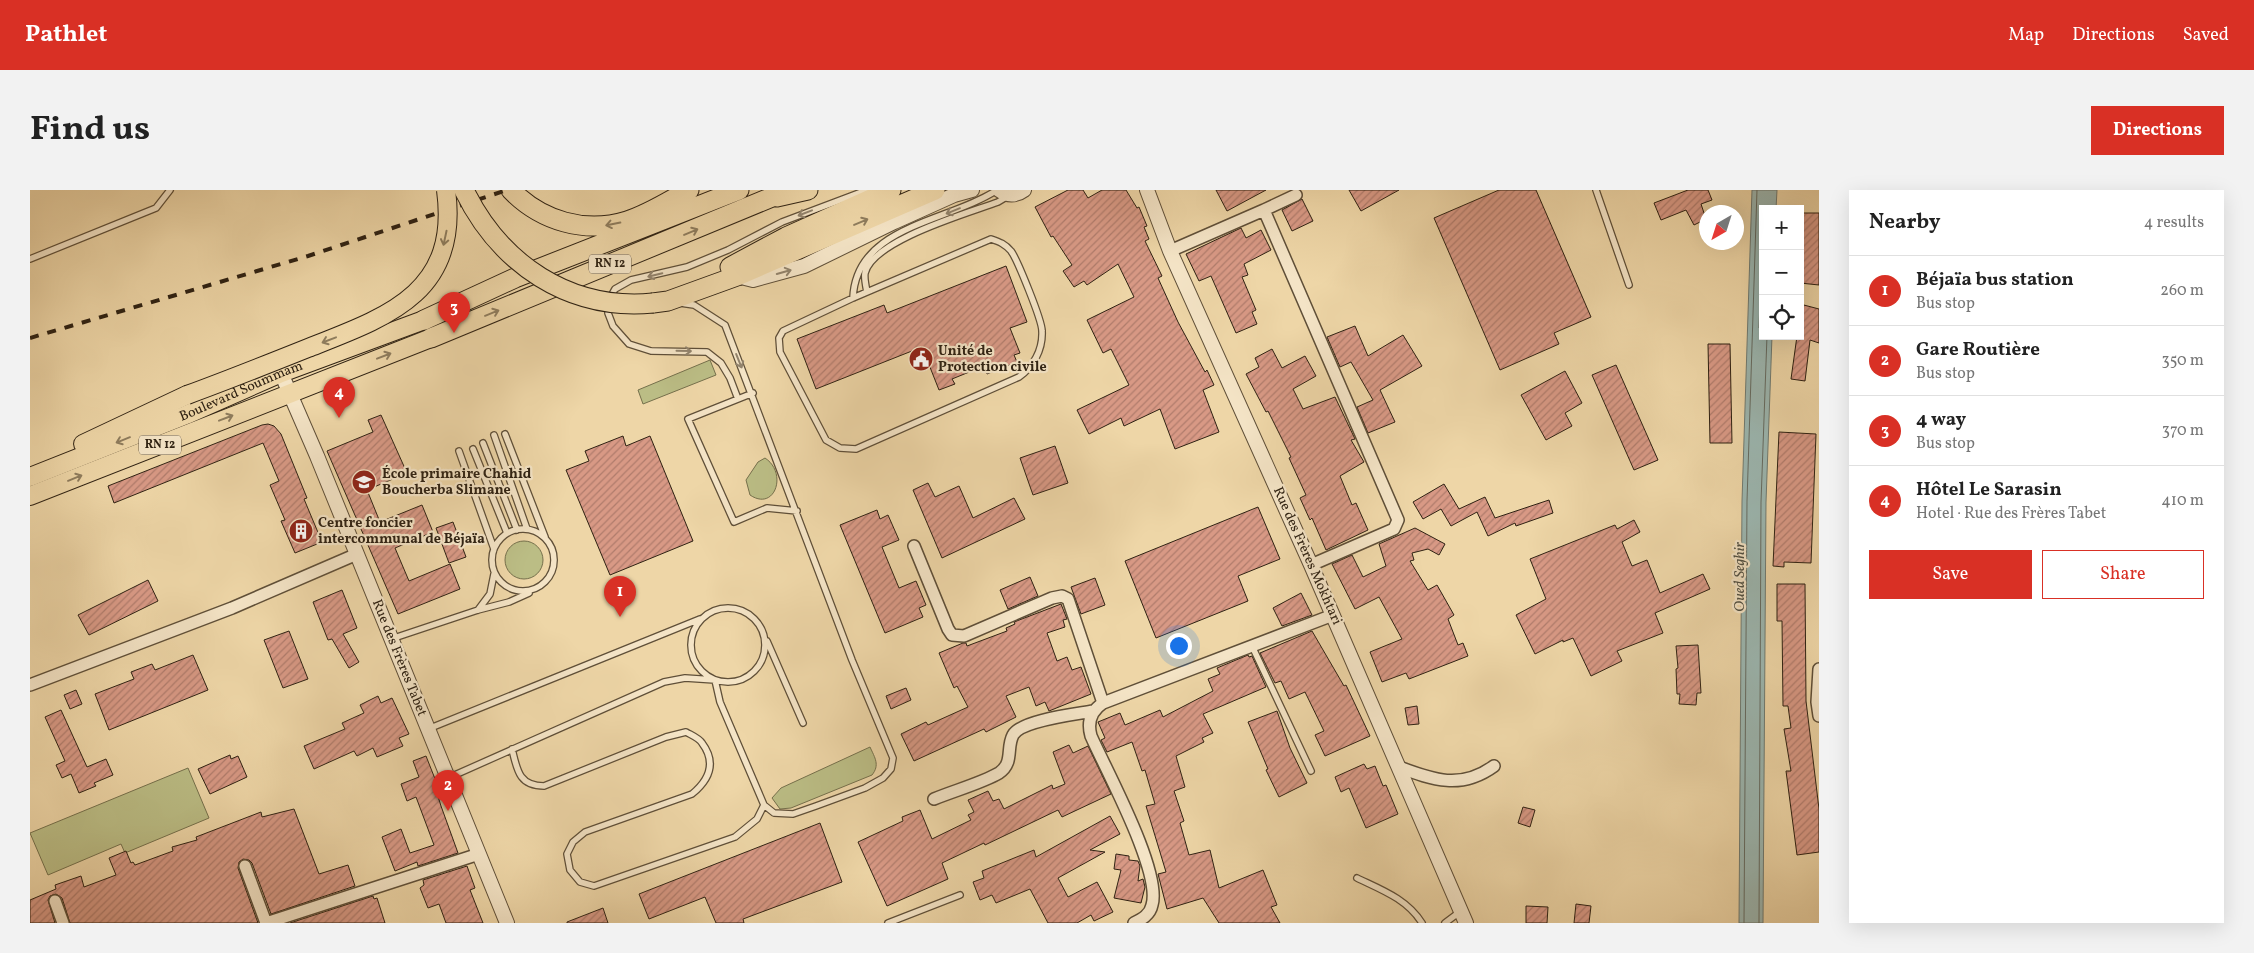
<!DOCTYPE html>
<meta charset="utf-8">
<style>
:root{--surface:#fff;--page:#f2f2f2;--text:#222;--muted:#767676;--line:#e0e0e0;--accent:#d93025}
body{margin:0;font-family:Vollkorn,serif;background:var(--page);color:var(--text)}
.controls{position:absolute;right:15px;top:15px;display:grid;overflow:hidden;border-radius:0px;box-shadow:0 5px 20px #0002}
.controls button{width:45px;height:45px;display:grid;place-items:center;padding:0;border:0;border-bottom:1px solid var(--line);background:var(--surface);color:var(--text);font:25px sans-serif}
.compass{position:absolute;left:1669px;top:15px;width:45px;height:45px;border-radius:50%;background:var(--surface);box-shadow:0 5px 20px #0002;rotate:219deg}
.you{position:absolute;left:1148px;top:455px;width:18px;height:18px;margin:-12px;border:4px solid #fff;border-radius:50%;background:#1a73e8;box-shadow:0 0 0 8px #1a73e833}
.badge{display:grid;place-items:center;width:32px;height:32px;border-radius:50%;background:var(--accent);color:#fff;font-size:16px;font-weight:700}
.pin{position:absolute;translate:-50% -41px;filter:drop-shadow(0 1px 2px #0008)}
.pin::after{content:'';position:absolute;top:26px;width:18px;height:15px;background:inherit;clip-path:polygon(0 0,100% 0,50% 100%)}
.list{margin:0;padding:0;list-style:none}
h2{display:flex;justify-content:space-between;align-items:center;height:65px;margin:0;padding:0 20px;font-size:21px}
h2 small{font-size:16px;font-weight:400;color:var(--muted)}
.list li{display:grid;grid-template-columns:32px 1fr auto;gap:15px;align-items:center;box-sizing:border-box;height:70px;padding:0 20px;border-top:1px solid var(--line)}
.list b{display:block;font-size:19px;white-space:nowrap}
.list p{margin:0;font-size:16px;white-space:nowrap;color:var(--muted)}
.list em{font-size:16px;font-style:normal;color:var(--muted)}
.actions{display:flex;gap:10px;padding:15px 20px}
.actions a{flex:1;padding:11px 0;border:1px solid var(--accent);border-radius:0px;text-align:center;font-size:18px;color:var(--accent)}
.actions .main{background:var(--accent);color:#fff}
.icon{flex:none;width:28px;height:28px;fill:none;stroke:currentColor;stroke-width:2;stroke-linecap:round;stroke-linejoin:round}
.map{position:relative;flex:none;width:1789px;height:733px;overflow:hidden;border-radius:0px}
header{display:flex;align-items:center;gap:30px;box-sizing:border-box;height:70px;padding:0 25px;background:var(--accent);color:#fff}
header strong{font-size:24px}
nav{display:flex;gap:28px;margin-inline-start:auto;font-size:18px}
.intro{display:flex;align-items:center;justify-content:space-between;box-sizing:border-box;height:120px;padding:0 30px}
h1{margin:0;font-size:35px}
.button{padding:12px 22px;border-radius:0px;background:var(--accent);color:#fff;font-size:18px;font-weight:700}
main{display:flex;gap:30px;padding:0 30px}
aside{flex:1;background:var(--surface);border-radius:0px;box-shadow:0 5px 20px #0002}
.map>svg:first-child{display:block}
</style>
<header>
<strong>Pathlet</strong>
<nav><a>Map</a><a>Directions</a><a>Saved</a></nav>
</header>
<div class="intro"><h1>Find us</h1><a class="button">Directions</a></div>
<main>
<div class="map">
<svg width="1789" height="733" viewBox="0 0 1789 733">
<defs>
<pattern id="building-hatch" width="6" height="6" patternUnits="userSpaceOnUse" patternTransform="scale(1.25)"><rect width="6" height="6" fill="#d89985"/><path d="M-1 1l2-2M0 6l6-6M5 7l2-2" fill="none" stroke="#b07c6c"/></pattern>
</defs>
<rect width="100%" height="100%" fill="#eed6a7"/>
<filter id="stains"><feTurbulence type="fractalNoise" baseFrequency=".004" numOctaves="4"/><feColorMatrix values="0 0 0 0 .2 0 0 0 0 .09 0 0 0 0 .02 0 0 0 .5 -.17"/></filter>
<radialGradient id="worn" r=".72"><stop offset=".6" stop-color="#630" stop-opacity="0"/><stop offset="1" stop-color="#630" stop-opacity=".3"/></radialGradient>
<!-- green -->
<path fill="#bbbd85" stroke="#75704c" d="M680,170l6,15 -73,29 -5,-14z
M735,268c23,15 10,54 -15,37l-4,-15 12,-18z
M475 370a19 19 0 1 1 38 0a19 19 0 1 1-38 0Z
M840,557c5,11 10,18 2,28l-81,33 -11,1 -8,-11 9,-10z
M158,578l21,50 -84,35 -4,-9 -73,31 -18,-42z"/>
<!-- water -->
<path fill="#9cb7b1" stroke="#707b72" d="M1722,0h25l-1,19h-13v127h9l-6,166 -3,421h-24l3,-422z"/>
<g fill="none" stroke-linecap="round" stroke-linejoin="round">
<!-- shore -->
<path stroke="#666c62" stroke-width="1" d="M1733,26l-4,112 4,2
M1714,733l3,-422 10,-311
M1729,733l2,-421 6,-166"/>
</g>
<!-- building -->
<path fill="url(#building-hatch)" stroke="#2f2213" d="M1038,0h15l5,8 14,-8h24l11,18 2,-1 8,19 -3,1 5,12 -4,2 17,35 -4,2 20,44 27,50 2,-2 7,15 -11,5 16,42 -44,17 -15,-40 -36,17 -3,-8 -32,16 -12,-24 52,-25 -18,-36 -8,4 -16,-33 47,-23 -16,-33 -31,21 -3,-4 -10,6 -11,-16 9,-6 -19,-29 -2,1 -16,-30z
M1186,0h50l-39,21z
M1319,0h50l-38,21z
M1469,0h37l55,127 -37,16 5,11 -59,26 -66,-152z
M1658,0h20l4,10 -11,4 5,15 -12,6 -8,-15 -25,10 -7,-17z
M1272,9l11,22 -21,10 -10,-21z
M1770,23h19v72l-19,-2z
M1211,38l5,10 15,-8 10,20 -27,14 4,11 -6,2 14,33 -4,2 5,12 -21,9 -25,-57 -12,5 -13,-27z
M976,76l21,56 -17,6 10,25 -6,2 3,7 -30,12 -3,-8 -32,13 3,5 -16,6 -17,-43 -106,42 -19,-50 87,-34 3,8z
M1770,114l19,5v34l-9,-3 -5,41 -14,-2 6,-43h3z
M1325,136l13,30 35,-21 19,31 -42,24 15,32 -27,11 -11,-26 16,-7 -22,-38 -11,5 -13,-30z
M1678,154h22l2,99h-22z
M1242,159l10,19 23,-12 11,20 -23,13 10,20 32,-12 20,42 -4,1 13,22 -24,14 12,29 4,-2 12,27 -42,20 -14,-32 -2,2 -10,-22 6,-3 -17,-37 2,-1 -23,-46 -2,1 -20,-38 13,-7 -4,-9z
M1586,175l42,95 -24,10 -42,-95z
M1535,181l17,32 -17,10 7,13 -26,14 -25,-45z
M351,225l26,58 -40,17 13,32 42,-17 11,27 -38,16 14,33 41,-17 10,25 -62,25 -71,-163 46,-19 -5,-12z
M238,234l6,2 7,8 26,64 -3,1 18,43 -27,11 -14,-32 4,-1 -15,-35 9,-4 -16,-38 -149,60 -6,-17 154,-61z
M1749,242l37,2 -5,129 -27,-1v5l-11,-1z
M593,246l3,10 24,-10 43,105 -83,34 -44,-105 23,-9 -4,-10z
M1025,256l13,37 -35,12 -13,-37z
M898,293l7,14 24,-11 14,32 41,-20 11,21 -83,39 -29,-68z
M1414,294l15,25 26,-12 10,21 54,-18 4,13 -37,13 -1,-3 -27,13 -11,-24 -26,14 -10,-17 -18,10 -10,-17z
M1228,317l22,52 -42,17 10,25 -92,37 -31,-77z
M847,320l3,9 8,-4 11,25 -17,7 17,41 17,-7 10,24 -7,3 4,9 -38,16 -45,-108z
M1604,330l6,12 -18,10 10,24 15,-6 13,33 43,-19 7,15 -55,24 8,20 -46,18 5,10 -31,15 -18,-38 -10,4v-2l-28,14 -19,-39 30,-16 -16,-40 85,-34 2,4z
M423,332l13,35 -17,6 -13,-35z
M1385,338l30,16 -6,11 -11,-6 -16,4 2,7 -4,1 18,29 9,-5 17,30 -6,4 10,26 5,-2 5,13 -59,23 -3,-6 -24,9 -12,-30 32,-13 -23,-42 -24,12 -23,-45 20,-9 11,22 23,-11 -7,-22z
M1000,387l8,19 -30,13 -8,-19z
M1065,388l10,27 -24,9 -10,-27z
M118,390l10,21 -69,34 -11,-20z
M1747,394h28l1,117 13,108v43l-22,3 -11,-84h5l-7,-42 7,-1 -3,-22h-5l-1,-85h-5z
M312,400l15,38 -14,6 16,28 -10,6 -17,-29 -4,1 -15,-38z
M1271,403l11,22 -30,11 -9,-18z
M1031,414l6,15 -4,1 2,7 -18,6 10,28 10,-4 5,13 9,-3 10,27 -42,17 -4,-9 -9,4 -7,-19 -23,9 10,21 -30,15 -2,-3 -70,32 -13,-27 25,-12 2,3 40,-18 -11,-21 -3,2 -15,-35 24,-10h3l1,3 40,-15 -1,-3 9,-4 -1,-2z
M259,441l19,48 -25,9 -19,-48z
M1282,441l32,55 2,-1 24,51 -45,20 -10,-21 9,-4 -19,-39 -16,7 -8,-18 -6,2 -15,-30z
M1668,455l3,48h-4l-1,12 -17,-1 1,-10h-3l-1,-25 2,-1 -2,-22z
M163,465l15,35 -99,40 -14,-36 39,-15 -3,-7 21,-8 3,6z
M1218,465l1,2 3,-1 14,31 -63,27 10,19 -11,5 2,4 -28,14 9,31 -11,4 10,30 -4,2 9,32 21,-5 9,38 44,-18 14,35 -6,2 9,16h-61l-16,-25 -36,11 -9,-35 8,-2 -20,-66 9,-2 -10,-34 -3,1 -10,-29 -25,10 -6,-12 4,-2 -7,-16 22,-9 5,12 35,-15 3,7 50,-26 -5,-12 12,-5 -3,-6z
M876,498l5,12 -20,9 -5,-13z
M46,500l6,14 -12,5 -6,-14z
M348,506l3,7 11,-5 17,36 -10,4 4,8 -26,11 -4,-9 -16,8 -3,-5 -40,18 -10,-23 41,-17 -3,-6 22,-10 -4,-8z
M1387,516l2,18 -11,1 -3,-17z
M31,520l26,57 19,-8 7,16 -19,8 2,3 -17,7 -8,-19 -9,4 -6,-13 9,-4 -20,-44z
M1247,521l13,37 17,35 -28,14 -13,-27 2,-1 -20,-47z
M1039,555l4,8 15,-7 23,48 -49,23 -4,-7 -73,35 -1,-2 -42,20 6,16 -61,27 -29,-64 45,-21 -1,-4 18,-7 12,29 39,-19 -3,-5 6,-3 -6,-12 20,-9 5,10 6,-2 5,10 48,-24 1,4 12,-5 -12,-32z
M200,565l1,4 7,-3 9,21 -37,17 -12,-25z
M396,566l13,33 -3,1 5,16 17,47 -40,13 -1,-4 -22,9 -13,-34 19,-8 9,24 24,-8 -18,-48 -9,4 -6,-17 18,-7 -6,-16z
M1334,574l3,5 8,-3 8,20 3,-1 12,29 -32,14 -17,-40 -8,4 -6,-15z
M1493,617l12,3 -5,17 -12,-4z
M264,619l25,65 29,-9 7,21 -84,28 -19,-51 -3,-3 -6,-1 -4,3 -1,6 20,55h-188l-8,-25 -6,-4 -6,2 -2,4 7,23h-25v-23l26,-11 -1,-4 26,-9 3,11 32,-12 -7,-17 17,-7 5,12 2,-1 2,3 38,-14 -1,-4 25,-7 -1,-3 65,-25 1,5z
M1080,626l10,18 -30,16 15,2 -47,26 10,19 29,-15 16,30 -19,9 -3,-6 -14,8h-29l-18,-34 -34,14 -4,-8 -12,5 -7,-18 11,-4 -2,-7 52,-21 2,7z
M790,633l22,59 -99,37 1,4h-28l-11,-26 -56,22 -10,-25z
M1086,664l13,2v4l9,1 2,5 -2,15 5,-2 2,8 -4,16 -27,-5 7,-28 -7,-1z
M437,676l8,22 -5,2 13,33h-37l-7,-19 -11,4 -8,-20 4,-3 -1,-5z
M343,706l1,3 3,-1 8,25h-95z
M1546,714l15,2 -2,17h-15z
M1496,716l22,1 -1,16h-21z
M573,718l5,15h-41v-1z"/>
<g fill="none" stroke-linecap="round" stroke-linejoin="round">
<defs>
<path id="service" d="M1566,0l33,95
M961,49c9,3 14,5 20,12 6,8 31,69 31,80 1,19 -9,36 -23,46l-163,72 -16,-1 -14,-8 -46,-88 -1,-14 4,-7 70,-33z
M0,69l126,-51 14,-18
M837,102c-1,-5 -3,-14 -2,-19 8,-33 104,-60 133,-71l10,-6
M823,108c3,-73 96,-76 144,-108
M723,203l-65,26 46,103 33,-14 30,3
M708,209l-8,-21 -9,-15 -14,-11 -56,-1 -22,-7 -16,-18 -5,-13 2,-15 5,-9 16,-9 56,-13 41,-17 54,-28 85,-32
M475,244l40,103
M464,245l33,94
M453,253l34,87
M443,259l34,84
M429,261l35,98
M462 370a31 31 0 1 1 62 0a31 31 0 1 1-62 0Z
M661 455a37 37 0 1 1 74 0a37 37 0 1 1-74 0Z
M448,420l12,-16 4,-20
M361,449l87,-29 31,-8 20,-9
M737,451l36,82
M1222,456l59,125
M398,539l272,-110
M482,559c5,21 7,37 32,37l122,-49 20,-5c5,3 13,6 16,11 15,20 7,37 -10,51l-107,38 -12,10 -6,12 3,16 10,12 14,4 141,-49 22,-18 7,-14
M418,588l216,-96 21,-4 30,2 5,22 44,103 10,8 19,1 23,-8 49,-18 18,-10 8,-9 2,-11 -41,-98 -127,-335 -31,-20 -14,-2
M1327,688c25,12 50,21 65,45
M858,733l72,-28
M1415,733l16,-12"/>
<path id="minor" d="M1266,5l-32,15 134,310 -4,9 -83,36
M1140,61l94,-41
M884,356l34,83 4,6 12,1 88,-38 10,-2 6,3 35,104
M1789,479l-2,33 2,14
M0,495l202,-77 125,-54
M1369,577c34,13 62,23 95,-1
M904,609c19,-8 48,-16 65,-26 15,-10 7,-25 14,-38 8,-15 64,-21 80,-24
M215,676l21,57
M25,711l8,22
M236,733l213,-69
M1104,733c8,-4 16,-8 18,-18 10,-33 -46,-135 -61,-169 -4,-14 0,-25 12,-33l230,-88"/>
<path id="tertiary" d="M969,0c8,6 17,6 25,0
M1117,0l23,61 141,314 155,358
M707,86l16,4 51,-14 90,-44 60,-27 18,-5
M251,183l36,83 190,467"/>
<g id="primary">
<path d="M53,254l104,-49"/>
<path id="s1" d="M0,287l156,-62 95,-42 143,-53"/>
<path d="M0,306l401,-158"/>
</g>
<path id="trunk" d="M481,0c30,31 74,44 116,31 22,-7 42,-20 62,-31
M747,7l31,-7
M700,77l56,-30 105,-47
M623,113l15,-2 69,-25 198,-86
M394,130l91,-42 224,-88
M401,148l358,-148"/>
</defs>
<!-- service casing -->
<use href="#service" stroke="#5f4f38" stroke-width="8"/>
<!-- minor casing -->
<use href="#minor" stroke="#5f4f38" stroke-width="14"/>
<!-- tertiary casing -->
<use href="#tertiary" stroke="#5f4f38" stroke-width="16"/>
<!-- primary casing -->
<use href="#primary" stroke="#2f2213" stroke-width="20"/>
<!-- trunk casing -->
<use href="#trunk" stroke="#2f2213" stroke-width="21"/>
<!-- service -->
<use href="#service" stroke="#f4e4c6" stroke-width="5.5"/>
<!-- minor -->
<use href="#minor" stroke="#f4e4c6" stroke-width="11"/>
<!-- tertiary -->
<use href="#tertiary" stroke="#f4e4c6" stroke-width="14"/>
<!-- primary -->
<use href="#primary" stroke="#eed6a7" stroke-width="18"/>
<!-- trunk -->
<use href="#trunk" stroke="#eed6a7" stroke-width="19"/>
<!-- rail -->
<path stroke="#2f2213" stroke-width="4" stroke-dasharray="9 9" stroke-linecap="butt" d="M0,148l278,-82 199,-66"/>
<defs>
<path id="primary-bridge" d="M157,205c41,-15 81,-31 121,-47 79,-31 152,-55 138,-158"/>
<path id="trunk-bridge" d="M434,0c36,74 105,121 189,113"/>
</defs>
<!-- primary-bridge casing -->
<use href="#primary-bridge" stroke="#2f2213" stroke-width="20" stroke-linecap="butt"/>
<!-- trunk-bridge casing -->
<use href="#trunk-bridge" stroke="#2f2213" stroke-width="21" stroke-linecap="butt"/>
<!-- primary-bridge -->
<use href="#primary-bridge" stroke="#eed6a7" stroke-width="18"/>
<!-- trunk-bridge -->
<use href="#trunk-bridge" stroke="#eed6a7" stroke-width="19"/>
</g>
<!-- one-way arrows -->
<defs><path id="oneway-shaft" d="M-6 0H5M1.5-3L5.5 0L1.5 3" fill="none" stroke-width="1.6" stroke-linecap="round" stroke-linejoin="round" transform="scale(1.25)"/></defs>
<g stroke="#92836c">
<use href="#oneway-shaft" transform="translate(923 21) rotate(158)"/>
<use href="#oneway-shaft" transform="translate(775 23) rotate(159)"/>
<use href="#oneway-shaft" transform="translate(754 82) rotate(-16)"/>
<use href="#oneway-shaft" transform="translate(625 85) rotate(167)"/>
<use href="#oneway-shaft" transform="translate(654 161) rotate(1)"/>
<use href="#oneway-shaft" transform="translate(709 171) rotate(68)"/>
</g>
<g stroke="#8e7c5d">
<use href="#oneway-shaft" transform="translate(831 32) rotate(-23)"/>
<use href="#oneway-shaft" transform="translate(583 34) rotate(169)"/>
<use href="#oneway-shaft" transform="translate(661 42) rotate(-23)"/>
<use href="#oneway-shaft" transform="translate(415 48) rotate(102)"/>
<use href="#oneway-shaft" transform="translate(462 123) rotate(-22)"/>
<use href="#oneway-shaft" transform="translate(299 150) rotate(159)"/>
<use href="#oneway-shaft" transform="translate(354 166) rotate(-21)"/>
<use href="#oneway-shaft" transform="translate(196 228) rotate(-21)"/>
<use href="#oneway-shaft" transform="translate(93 250) rotate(158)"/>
<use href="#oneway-shaft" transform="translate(45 288) rotate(-22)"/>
</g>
<!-- icons -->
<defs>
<symbol id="civic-disc" viewBox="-11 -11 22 22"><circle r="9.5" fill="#8f2418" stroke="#f4e4c6"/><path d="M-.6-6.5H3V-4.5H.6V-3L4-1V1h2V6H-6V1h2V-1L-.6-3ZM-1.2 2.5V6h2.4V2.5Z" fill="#fff"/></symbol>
<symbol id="school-disc" viewBox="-11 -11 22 22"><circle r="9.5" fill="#8f2418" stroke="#f4e4c6"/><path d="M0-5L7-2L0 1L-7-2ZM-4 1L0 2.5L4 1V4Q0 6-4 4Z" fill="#fff"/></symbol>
<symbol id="building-disc" viewBox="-11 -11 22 22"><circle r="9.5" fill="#8f2418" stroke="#f4e4c6"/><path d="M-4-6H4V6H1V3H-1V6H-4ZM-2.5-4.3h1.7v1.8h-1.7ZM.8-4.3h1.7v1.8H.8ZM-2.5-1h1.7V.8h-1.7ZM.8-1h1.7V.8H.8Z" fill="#fff"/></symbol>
</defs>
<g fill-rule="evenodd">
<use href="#civic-disc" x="877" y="155" width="28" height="28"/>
<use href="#school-disc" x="320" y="278" width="28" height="28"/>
<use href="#building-disc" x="257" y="327" width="28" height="28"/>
</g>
<g text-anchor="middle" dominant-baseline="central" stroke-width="4.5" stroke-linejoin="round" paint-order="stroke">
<!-- shield labels -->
<g fill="#f4e4c6" stroke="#6a5c49" stroke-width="1">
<rect x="559" y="64.5" width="42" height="19" rx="4"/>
<rect x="109" y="245.5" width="42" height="19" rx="4"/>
</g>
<g font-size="12" font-weight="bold" fill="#2f2213">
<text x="580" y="74">RN 12</text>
<text x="130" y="255">RN 12</text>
</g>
<!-- poi labels -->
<g font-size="14" font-weight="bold" fill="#2f2213" stroke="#f4e4c6" text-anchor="start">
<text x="908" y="161">Unité de<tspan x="908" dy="16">Protection civile</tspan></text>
<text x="352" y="284">École primaire Chahid<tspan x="352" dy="16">Boucherba Slimane</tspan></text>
<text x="288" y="333">Centre foncier<tspan x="288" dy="16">intercommunal de Béjaïa</tspan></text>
</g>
<!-- street labels -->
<g font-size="14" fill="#2f2213" stroke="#f4e4c6">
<text stroke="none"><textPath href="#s1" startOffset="228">Boulevard Soummam</textPath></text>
<text transform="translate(1277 366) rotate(66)">Rue des Frères Mokhtari</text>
<text transform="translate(369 468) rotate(68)">Rue des Frères Tabet</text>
</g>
<!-- water labels -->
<g font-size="15" font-style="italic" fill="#504f42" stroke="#f4e4c6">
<text transform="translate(1710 387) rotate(-90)">Oued Seghir</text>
</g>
</g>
<rect width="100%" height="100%" filter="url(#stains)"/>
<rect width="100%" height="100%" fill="url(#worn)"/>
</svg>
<div class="controls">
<button>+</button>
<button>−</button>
<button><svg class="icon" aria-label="locate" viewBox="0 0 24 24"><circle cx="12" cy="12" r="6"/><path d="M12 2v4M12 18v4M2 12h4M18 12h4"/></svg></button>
</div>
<svg class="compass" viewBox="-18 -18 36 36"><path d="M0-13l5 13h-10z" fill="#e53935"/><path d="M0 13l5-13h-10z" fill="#767676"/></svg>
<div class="you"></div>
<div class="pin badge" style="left:590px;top:427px">1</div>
<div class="pin badge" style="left:418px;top:621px">2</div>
<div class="pin badge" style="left:424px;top:143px">3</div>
<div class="pin badge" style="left:309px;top:228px">4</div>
</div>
<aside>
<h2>Nearby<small>4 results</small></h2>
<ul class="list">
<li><span class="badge">1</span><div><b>Béjaïa bus station</b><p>Bus stop</p></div><em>260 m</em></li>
<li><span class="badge">2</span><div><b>Gare Routière</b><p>Bus stop</p></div><em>350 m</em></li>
<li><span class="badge">3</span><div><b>4 way</b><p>Bus stop</p></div><em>370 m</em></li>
<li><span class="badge">4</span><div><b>Hôtel Le Sarasin</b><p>Hotel · Rue des Frères Tabet</p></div><em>410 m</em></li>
</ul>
<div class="actions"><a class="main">Save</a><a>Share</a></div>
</aside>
</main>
